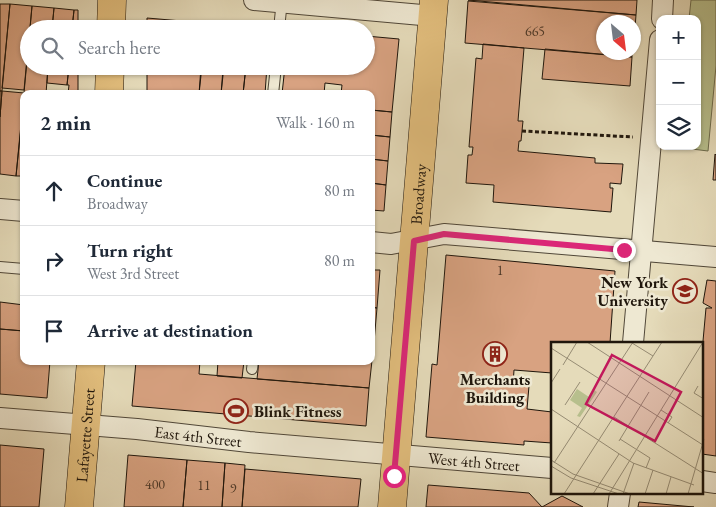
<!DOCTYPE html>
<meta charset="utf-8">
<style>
:root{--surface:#fff;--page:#f2f2f3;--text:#1f2937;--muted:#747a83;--line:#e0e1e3}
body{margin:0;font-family:"EB Garamond",serif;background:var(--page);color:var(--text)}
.controls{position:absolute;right:15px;top:15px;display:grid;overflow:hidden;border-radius:10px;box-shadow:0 1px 4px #0004}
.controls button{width:45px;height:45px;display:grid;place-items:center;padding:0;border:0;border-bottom:1px solid var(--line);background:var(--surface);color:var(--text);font:25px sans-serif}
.compass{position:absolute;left:596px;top:15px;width:45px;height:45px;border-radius:50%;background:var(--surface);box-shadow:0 1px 4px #0004;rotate:152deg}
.stop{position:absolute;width:15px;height:15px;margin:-11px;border:4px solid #db2777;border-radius:50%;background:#fff}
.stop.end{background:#db2777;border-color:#fff;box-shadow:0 1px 5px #0008}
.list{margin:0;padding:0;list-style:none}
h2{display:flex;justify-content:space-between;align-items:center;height:65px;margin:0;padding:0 20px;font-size:21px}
h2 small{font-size:16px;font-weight:400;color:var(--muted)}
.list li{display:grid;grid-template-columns:32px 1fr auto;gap:15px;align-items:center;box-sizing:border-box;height:70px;padding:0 20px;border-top:1px solid var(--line)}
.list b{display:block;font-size:19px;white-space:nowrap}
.list p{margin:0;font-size:16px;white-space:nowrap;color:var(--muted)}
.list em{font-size:16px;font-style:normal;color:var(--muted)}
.icon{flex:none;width:28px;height:28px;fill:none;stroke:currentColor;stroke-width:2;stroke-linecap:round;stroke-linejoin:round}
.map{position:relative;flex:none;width:716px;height:507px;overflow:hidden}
.search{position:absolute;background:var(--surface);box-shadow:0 1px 4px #0004;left:20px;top:20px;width:355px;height:55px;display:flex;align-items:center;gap:12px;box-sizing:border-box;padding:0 18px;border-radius:28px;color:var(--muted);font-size:19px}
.panel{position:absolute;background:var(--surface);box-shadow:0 1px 4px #0004;left:20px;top:90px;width:355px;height:275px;border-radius:10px}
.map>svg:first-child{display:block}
</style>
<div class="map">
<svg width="716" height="507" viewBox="0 0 716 507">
<rect width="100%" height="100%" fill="#e5dbba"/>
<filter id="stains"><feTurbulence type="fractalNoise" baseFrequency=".004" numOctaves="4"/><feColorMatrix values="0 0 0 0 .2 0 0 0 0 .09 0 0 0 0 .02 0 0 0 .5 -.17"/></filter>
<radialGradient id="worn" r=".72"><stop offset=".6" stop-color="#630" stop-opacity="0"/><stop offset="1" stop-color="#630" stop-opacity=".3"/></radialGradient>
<!-- green -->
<path fill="#b7bf8d" stroke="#6b6a4c" d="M691,0h25v66l-8,85 -32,-4 21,-1v-127h-8z"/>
<!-- building -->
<path fill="#d8a281" stroke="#1f160c" d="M468,0h169l-1,15z
M468,1l168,14 -2,25v-18h-30v30h28v5l-167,-14z
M0,4h10l-8,87h-2z
M10,4l22,2 -8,84 -22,-2z
M32,6l22,2 -2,21h-22z
M54,8l20,2 -2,19h-20z
M74,10h4v19h-6z
M147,18l58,5v6h-58z
M205,23l22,2v4h-22z
M227,25l22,2v2h-22z
M249,27l22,2h-22z
M366,36l33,3 -7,73 -21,-2v-16h-30l1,-9 -17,-2 -1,11h-42l3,-28h81z
M29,39v27h19l-2,28 -22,-1z
M483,44l41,4 -6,73h5l-2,20h-2l-1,10 77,7v5l28,1 -2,20 -11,-1v5h3l-2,24 -118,-10 1,-17 -28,-2 2,-28h4l1,-8h-4l7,-89 6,1z
M545,49l87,8 -2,29 -88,-7z
M48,66h21l-2,19 -20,-2z
M69,66h9v28h-10l1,-9h-2z
M147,66h55l-3,28h-52z
M202,66h22l-1,3z
M224,66h22l-3,28h-22z
M246,66h21l-2,28h-22z
M201,67l22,2 -2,25h-22z
M0,91h2l-2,26z
M2,91l22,2 -8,83 -16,-2v-57z
M24,98v78h-8z
M371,110l21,2 -2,25 -19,-2z
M371,135l19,2 -2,24 -17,-2z
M715,154l1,1v25h-3z
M371,159l17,2 -2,24 -15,-2z
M371,183l15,2 -2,26 -13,-1z
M446,255l169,16 -5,72h-58v30l-38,-3 -1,15 16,1 -2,23 25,3v31l-28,-2v4l-98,-8 6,-73 5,1z
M371,270h9l-3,38 -6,-1z
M707,280l9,1v175l-14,-2v-102l4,-44h6l-9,-5z
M0,302l24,3v26l-24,-2z
M371,307l6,1 -3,34h-3z
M0,329l24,2v30h26l-3,37 -47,-4z
M371,342h3l-5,46 -112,-9 2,-18h112z
M136,361h64l-1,13 170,14 -3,38 -234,-20z
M218,361h26l-2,17 -25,-2z
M0,445l44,4 -5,58h-39z
M128,455l59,5 -4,47h-59z
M187,460l38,3 -3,44h-39z
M225,463l20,2 -3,42h-20z
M245,469l116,10 -3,28h-116z
M428,485l101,8 13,14 20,-11 21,11h-157z
M639,502l55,5h-56z"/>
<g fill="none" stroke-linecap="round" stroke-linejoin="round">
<defs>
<path id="service" d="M279,29l3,-29
M273,94l3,-28
M0,267l24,2
M252,369l1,-8"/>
<g id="minor">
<path d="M254,0l179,16"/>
<path d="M662,19l1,-19"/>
<path d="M0,209l24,2"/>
<path d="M371,242l20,2 53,-10 272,23"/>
<path d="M633,343l27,-303"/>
<path id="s1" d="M0,418l137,11 112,13 303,26"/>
<path d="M702,481l14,2"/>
<path d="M618,507l2,-14"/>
</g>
<g id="primary">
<path d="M111,29l1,-29"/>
<path d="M109,94l1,-28"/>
<path id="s2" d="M79,507l12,-146"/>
<path id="s3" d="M392,507l42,-507"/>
</g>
</defs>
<!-- service casing -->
<use href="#service" stroke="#504738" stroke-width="12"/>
<!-- minor casing -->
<use href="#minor" stroke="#504738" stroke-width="22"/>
<!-- primary casing -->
<use href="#primary" stroke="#1f160c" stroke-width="29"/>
<!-- path -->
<path stroke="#1f160c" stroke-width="3" stroke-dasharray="4 2.5" stroke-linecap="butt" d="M522,131l111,6"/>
<!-- service -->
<use href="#service" stroke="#eee8d2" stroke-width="10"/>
<!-- minor -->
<use href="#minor" stroke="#eee8d2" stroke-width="20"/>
<!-- primary -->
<use href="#primary" stroke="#e2be7d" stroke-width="28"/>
</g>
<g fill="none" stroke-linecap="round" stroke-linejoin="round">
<!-- route -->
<path stroke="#db2777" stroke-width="6" d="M394,476l20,-235 30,-7 180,16"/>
</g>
<!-- icons -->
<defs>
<symbol id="university-ring" viewBox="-11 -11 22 22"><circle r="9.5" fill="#eee8d2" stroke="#8f2418" stroke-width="1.5"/><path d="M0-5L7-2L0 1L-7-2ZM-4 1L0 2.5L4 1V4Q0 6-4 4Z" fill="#8f2418"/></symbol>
<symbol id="building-ring" viewBox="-11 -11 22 22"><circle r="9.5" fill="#eee8d2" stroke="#8f2418" stroke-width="1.5"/><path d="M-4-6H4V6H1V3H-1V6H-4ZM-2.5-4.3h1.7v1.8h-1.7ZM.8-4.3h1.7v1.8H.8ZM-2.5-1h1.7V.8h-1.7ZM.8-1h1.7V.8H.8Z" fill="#8f2418"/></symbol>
<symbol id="stadium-ring" viewBox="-11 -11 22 22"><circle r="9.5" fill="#eee8d2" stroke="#8f2418" stroke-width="1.5"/><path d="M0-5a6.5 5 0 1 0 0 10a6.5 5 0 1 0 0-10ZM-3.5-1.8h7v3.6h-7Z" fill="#8f2418"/></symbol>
</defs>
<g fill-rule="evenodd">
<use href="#university-ring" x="671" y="277" width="28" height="28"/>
<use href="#building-ring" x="481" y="340" width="28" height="28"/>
<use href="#stadium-ring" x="222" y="397" width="28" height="28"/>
</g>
<g text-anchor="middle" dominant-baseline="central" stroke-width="5" stroke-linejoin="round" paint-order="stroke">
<!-- number labels -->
<g font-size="14" fill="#4d3929">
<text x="535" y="31">665</text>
<text x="500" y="270">1</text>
<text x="155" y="484">400</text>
<text x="204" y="485">11</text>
<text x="233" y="488">9</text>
</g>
<!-- street labels -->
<g font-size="16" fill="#1f160c" stroke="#eee8d2">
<text stroke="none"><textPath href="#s3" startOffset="314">Broadway</textPath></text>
<text stroke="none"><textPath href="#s2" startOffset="72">Lafayette Street</textPath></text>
<text stroke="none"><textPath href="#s1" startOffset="199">East 4th Street</textPath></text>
<text stroke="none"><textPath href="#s1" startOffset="476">West 4th Street</textPath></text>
</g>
<!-- poi labels -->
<g font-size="16" font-weight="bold" fill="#1f160c" stroke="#eee8d2" text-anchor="end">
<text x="668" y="282">New York<tspan x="668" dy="18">University</tspan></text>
<text x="495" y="379" text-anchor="middle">Merchants<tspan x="495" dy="18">Building</tspan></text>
<text x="254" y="411" text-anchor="start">Blink Fitness</text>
</g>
</g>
<!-- overview -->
<g transform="translate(551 342)">
<rect width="152" height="152" fill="#e5dbba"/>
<path d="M26,47l12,8 5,-7 3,2 -17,25 -3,-1 5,-8 -12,-8z" fill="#b7bf8d"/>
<path fill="none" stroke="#968c74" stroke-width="1" d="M36,0l117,76M81,1l21,13M0,6l152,97M12,23l14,-23M0,41l9,-14M147,44l-4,7 10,6M14,63l15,-23M0,67l82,54 61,22M110,68l11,7 -4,6M63,75l90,57M69,97l30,19 -4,10M68,99l30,-49M0,118l22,14 57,20M3,121l79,-121M0,124l20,12 48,16M13,152l98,-152M42,152l26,-40M58,152l94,-152M72,152l11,-31M94,152l8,-24M115,152l5,-17M137,152l16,-55"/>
<path fill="#c2185b" fill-opacity="0.15" stroke="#c2185b" stroke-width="2.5" d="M61,13l69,37 -26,49 -69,-37z"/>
<rect width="152" height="152" fill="none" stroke="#1f160c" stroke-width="2.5"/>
</g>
<rect width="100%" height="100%" filter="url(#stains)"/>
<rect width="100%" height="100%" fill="url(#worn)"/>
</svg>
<div class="controls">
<button>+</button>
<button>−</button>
<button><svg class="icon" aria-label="layers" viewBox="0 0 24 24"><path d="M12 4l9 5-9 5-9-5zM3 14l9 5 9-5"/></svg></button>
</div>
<svg class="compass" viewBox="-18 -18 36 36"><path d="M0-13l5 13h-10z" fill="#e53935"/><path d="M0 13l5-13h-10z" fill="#747a83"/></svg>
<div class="stop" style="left:394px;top:476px"></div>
<div class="stop end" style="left:624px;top:250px"></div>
<div class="search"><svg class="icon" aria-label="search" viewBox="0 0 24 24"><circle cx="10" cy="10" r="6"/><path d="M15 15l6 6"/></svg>Search here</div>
<section class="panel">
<h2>2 min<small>Walk · 160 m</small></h2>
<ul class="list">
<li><svg class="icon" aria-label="ahead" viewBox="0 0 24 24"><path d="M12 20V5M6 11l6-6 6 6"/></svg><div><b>Continue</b><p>Broadway</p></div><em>80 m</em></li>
<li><svg class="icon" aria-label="right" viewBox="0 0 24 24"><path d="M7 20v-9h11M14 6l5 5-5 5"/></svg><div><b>Turn right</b><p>West 3rd Street</p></div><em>80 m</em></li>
<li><svg class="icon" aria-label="arrive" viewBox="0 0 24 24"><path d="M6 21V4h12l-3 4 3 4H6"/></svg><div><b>Arrive at destination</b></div></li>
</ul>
</section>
</div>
